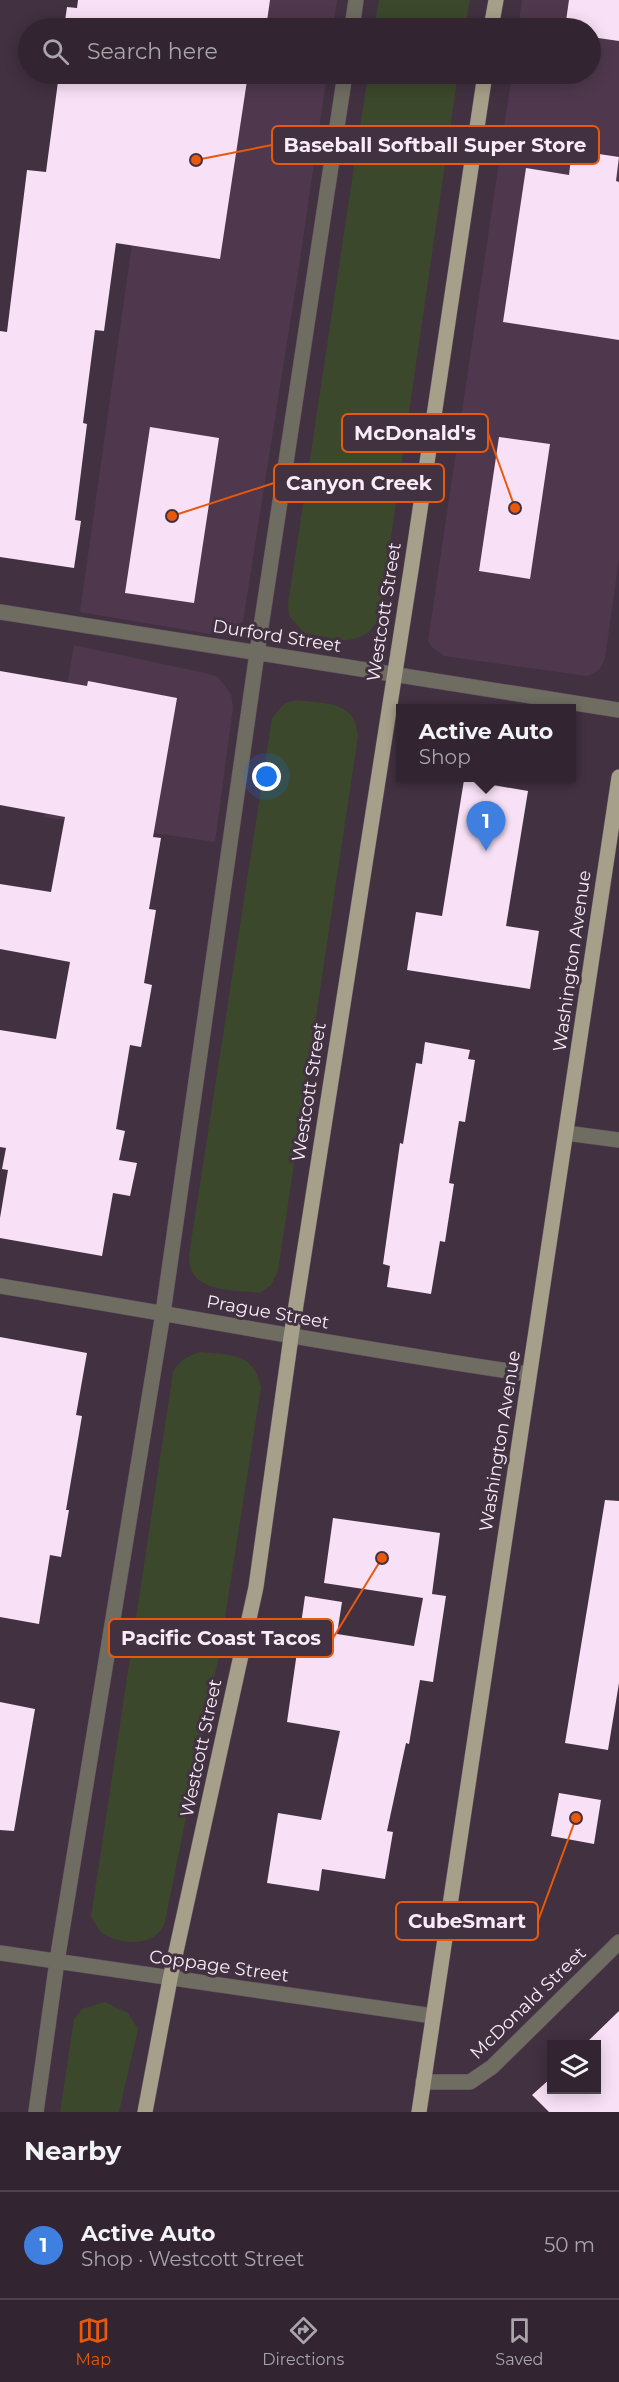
<!DOCTYPE html>
<meta charset="utf-8">
<style>
:root{--surface:#322531;--page:#3d313d;--text:#f1f3f6;--muted:#a8a5ab;--line:#4d424d;--accent:#ea580c}
body{margin:0;font-family:Montserrat,sans-serif;background:var(--page);color:var(--text)}
.controls{position:absolute;right:18px;bottom:18px;display:grid;overflow:hidden;border-radius:0px;box-shadow:0 3px 15px #0003}
.controls button{width:54px;height:54px;display:grid;place-items:center;padding:0;border:0;border-bottom:2px solid var(--line);background:var(--surface);color:var(--text);font:30px sans-serif}
.you{position:absolute;left:267px;top:777px;width:21px;height:21px;margin:-15px;border:4px solid #fff;border-radius:50%;background:#1a73e8;box-shadow:0 0 0 9px #1a73e833}
.badge{display:grid;place-items:center;width:39px;height:39px;border-radius:50%;background:var(--accent);color:#fff;font-size:20px;font-weight:700}
.pin{position:absolute;translate:-50% -50px;filter:drop-shadow(0 2px 3px #0008)}
.pin::after{content:'';position:absolute;top:32px;width:21px;height:18px;background:inherit;clip-path:polygon(0 0,100% 0,50% 100%)}
.popup{position:absolute;left:396px;top:704px;width:180px;height:78px;box-sizing:border-box;display:grid;place-content:center;border-radius:0px;background:var(--surface);filter:drop-shadow(0 2px 4px #0005);font-size:20px;white-space:nowrap;color:var(--muted)}
.popup b{font-size:22px;color:var(--text)}
.popup::after{content:'';position:absolute;left:50%;top:100%;margin-left:-12px;border:12px solid transparent;border-top-color:var(--surface)}
.list{margin:0;padding:0;list-style:none}
h2{display:flex;justify-content:space-between;align-items:center;height:78px;margin:0;padding:0 24px;font-size:26px}
h2 small{font-size:20px;font-weight:400;color:var(--muted)}
.list li{display:grid;grid-template-columns:39px 1fr auto;gap:18px;align-items:center;box-sizing:border-box;height:108px;padding:0 24px;border-top:2px solid var(--line)}
.list b{display:block;font-size:22px;white-space:nowrap}
.list p{margin:0;font-size:20px;white-space:nowrap;color:var(--muted)}
.list em{font-size:20px;font-style:normal;color:var(--muted)}
.icon{flex:none;width:33px;height:33px;fill:none;stroke:currentColor;stroke-width:2;stroke-linecap:round;stroke-linejoin:round}
.map{position:relative;flex:none;width:619px;height:2112px;overflow:hidden}
.search{position:absolute;background:var(--surface);box-shadow:0 3px 15px #0003;left:18px;right:18px;top:18px;height:66px;display:flex;align-items:center;gap:15px;box-sizing:border-box;padding:0 21px;border-radius:33px;color:var(--muted);font-size:22px}
.sheet{height:186px;background:var(--surface)}
nav{display:flex;justify-content:space-around;align-items:center;box-sizing:border-box;height:84px;border-top:2px solid var(--line);background:var(--surface);font-size:16px;color:var(--muted)}
nav a{display:grid;justify-items:center;gap:3px}
nav .on{color:var(--accent)}
.map>svg:first-child{display:block}
</style>
<div class="map">
<svg width="619" height="2112" viewBox="0 0 619 2112">
<rect width="100%" height="100%" fill="#423141"/>
<!-- built -->
<path fill="#4f384d" d="M167,0h170l-4,28h-170z
M522,0h97v559l-14,99 -6,12 -12,6 -143,-20 -12,-9 -4,-6 84,-567h78v-46h-72z
M156,74h171l-27,186 -57,361 -15,12 -12,2 -136,-23z
M74,645l131,28 13,4 6,8 7,9 2,13 -18,135 -171,-25z"/>
<!-- green -->
<path fill="#3c482c" d="M379,0h91l-5,28h-91z
M368,74h90l-79,546c-23,31 -41,18 -75,13l-15,-17 -1,-12z
M296,700c28,4 60,0 62,36l-80,535 -7,14 -11,8c-20,-3 -61,0 -69,-24 -2,-4 -2,-10 -2,-14l83,-537 12,-14z
M200,1352c31,3 54,0 61,36l-41,261 -55,273c-2,4 -4,9 -8,12 -13,13 -46,9 -58,-4 -3,-4 -5,-9 -8,-13l82,-545c7,-12 14,-16 27,-20z
M105,2002l23,11 10,16 -19,83h-59l14,-93 8,-10z"/>
<!-- building -->
<path fill="#f8e1f6" d="M78,0h192l-4,28h-202l3,-21 10,1z
M569,0h50v41l-28,-4v-9h-26z
M59,74h189l-28,185 -104,-16 -12,88 -9,-1 -12,93 4,1 -12,96 6,1 -7,47 -74,-11v-226l7,1 20,-162 19,2z
M572,150l47,7 -3,24 3,1v158l-116,-18 23,-154 43,7z
M150,427l69,11 -25,165 -69,-10z
M499,437l51,7 -20,135 -51,-8z
M0,671l87,15 1,-5 89,17 -24,139 8,1 -12,71 7,1 -12,73 8,2 -11,62 -11,-2 -14,84 9,2 -6,29 18,3 -7,33 -17,-3 -11,63 -102,-18v-20l8,-48 -6,-1 4,-21 -6,-1v-117l56,9 14,-77 -70,-13v-65l51,8 14,-75 -65,-12z
M464,780l64,11 -22,135 33,5 -9,58 -123,-19 9,-58 26,4z
M425,1042l45,8 -2,9 7,1 -10,62 -6,-1 -10,62 5,1 -9,58 -5,-1 -9,53 -44,-7 3,-21 -7,-2 17,-121 3,1 13,-81 6,1z
M0,1337l87,16 -11,62 6,1 -16,94h3l-8,47 -11,-2 -11,69 -39,-7z
M605,1500l14,1v182l-11,67 -43,-7z
M333,1518l107,15 -8,61 14,2 -13,86 -13,-2 -11,64 -3,-1 -19,88 6,1 -8,47 -63,-10 -3,22 -52,-8 11,-70 43,7 19,-89 -53,-9 18,-126 37,6 -5,32 77,12 9,-48 -99,-15z
M0,1702l35,7 -21,122 -14,-1z
M559,1793l42,7 -7,44 -43,-8z
M619,2011v101h-70l-17,-17 20,-18v13h45v-46h-12z"/>
<g fill="none" stroke-linecap="round" stroke-linejoin="round">
<defs>
<path id="minor" d="M352,28l4,-28
M0,612l619,98
M566,1133l53,7
M0,1286c177,29 352,62 529,88
M0,1953l433,63
M423,2082h47l22,-15 127,-125
M36,2112l21,-151 106,-648 94,-660 88,-579"/>
<path id="major" d="M491,28l5,-28
M145,2112l25,-133 86,-392 35,-250 120,-767 74,-496
M419,2112l200,-1335"/>
</defs>
<!-- minor casing -->
<use href="#minor" stroke="#5f4f5e" stroke-width="16"/>
<!-- major casing -->
<use href="#major" stroke="#5f4f5e" stroke-width="16"/>
<!-- minor -->
<use href="#minor" stroke="#6f6c61" stroke-width="15"/>
<!-- major -->
<use href="#major" stroke="#a69f89" stroke-width="15"/>
</g>
<g text-anchor="middle" dominant-baseline="central" stroke-width="6" stroke-linejoin="round" paint-order="stroke">
<!-- street labels -->
<g font-size="18" fill="#f8ecf7" stroke="#423141">
<text transform="translate(384 612) rotate(-81)">Westcott Street</text>
<text transform="translate(277 636) rotate(9)">Durford Street</text>
<text transform="translate(572 961) rotate(-82)">Washington Avenue</text>
<text transform="translate(309 1092) rotate(-81)">Westcott Street</text>
<text transform="translate(268 1312) rotate(10)">Prague Street</text>
<text transform="translate(500 1441) rotate(-81)">Washington Avenue</text>
<text transform="translate(201 1748) rotate(-78)">Westcott Street</text>
<text transform="translate(219 1966) rotate(8)">Coppage Street</text>
<text transform="translate(528 2003) rotate(-44)">McDonald Street</text>
</g>
</g>
<!-- callouts -->
<path fill="none" stroke="#e8590c" stroke-width="2" d="M196 160L272 145M515 508L488 433M172 516L274 483M382 1558L333 1638M576 1818L538 1921"/>
<g fill="#e8590c" stroke="#423141" stroke-width="2">
<circle cx="196" cy="160" r="6"/>
<circle cx="515" cy="508" r="6"/>
<circle cx="172" cy="516" r="6"/>
<circle cx="382" cy="1558" r="6"/>
<circle cx="576" cy="1818" r="6"/>
</g>
<g fill="#423141" stroke="#e8590c" stroke-width="2">
<rect x="272" y="126" width="327" height="38" rx="6"/>
<rect x="342" y="414" width="146" height="38" rx="6"/>
<rect x="274" y="464" width="170" height="38" rx="6"/>
<rect x="109" y="1619" width="224" height="38" rx="6"/>
<rect x="396" y="1902" width="142" height="38" rx="6"/>
</g>
<g font-size="20" text-anchor="middle" font-weight="bold" fill="#f8ecf7">
<text x="435" y="152">Baseball Softball Super Store</text>
<text x="415" y="440">McDonald's</text>
<text x="359" y="490">Canyon Creek</text>
<text x="221" y="1645">Pacific Coast Tacos</text>
<text x="467" y="1928">CubeSmart</text>
</g>
</svg>
<div class="controls">
<button><svg class="icon" aria-label="layers" viewBox="0 0 24 24"><path d="M12 4l9 5-9 5-9-5zM3 14l9 5 9-5"/></svg></button>
</div>
<div class="you"></div>
<div class="pin badge" style="left:486px;top:851px;background:#3f7fe0">1</div>
<div class="popup"><b>Active Auto</b>Shop</div>
<div class="search"><svg class="icon" aria-label="search" viewBox="0 0 24 24"><circle cx="10" cy="10" r="6"/><path d="M15 15l6 6"/></svg>Search here</div>
</div>
<section class="sheet">
<h2>Nearby<small></small></h2>
<ul class="list">
<li><span class="badge" style="background:#3f7fe0">1</span><div><b>Active Auto</b><p>Shop · Westcott Street</p></div><em>50 m</em></li>
</ul>
</section>
<nav>
<a class="on"><svg class="icon" aria-label="map" viewBox="0 0 24 24"><path d="M3 6l6-2 6 2 6-2v14l-6 2-6-2-6 2zM9 4v14M15 6v14"/></svg>Map</a>
<a><svg class="icon" aria-label="directions" viewBox="0 0 24 24"><path d="M12 3l9 9-9 9-9-9zM9 14v-3h6M13 9l2 2-2 2"/></svg>Directions</a>
<a><svg class="icon" aria-label="saved" viewBox="0 0 24 24"><path d="M7 4h10v16l-5-4-5 4z"/></svg>Saved</a>
</nav>
